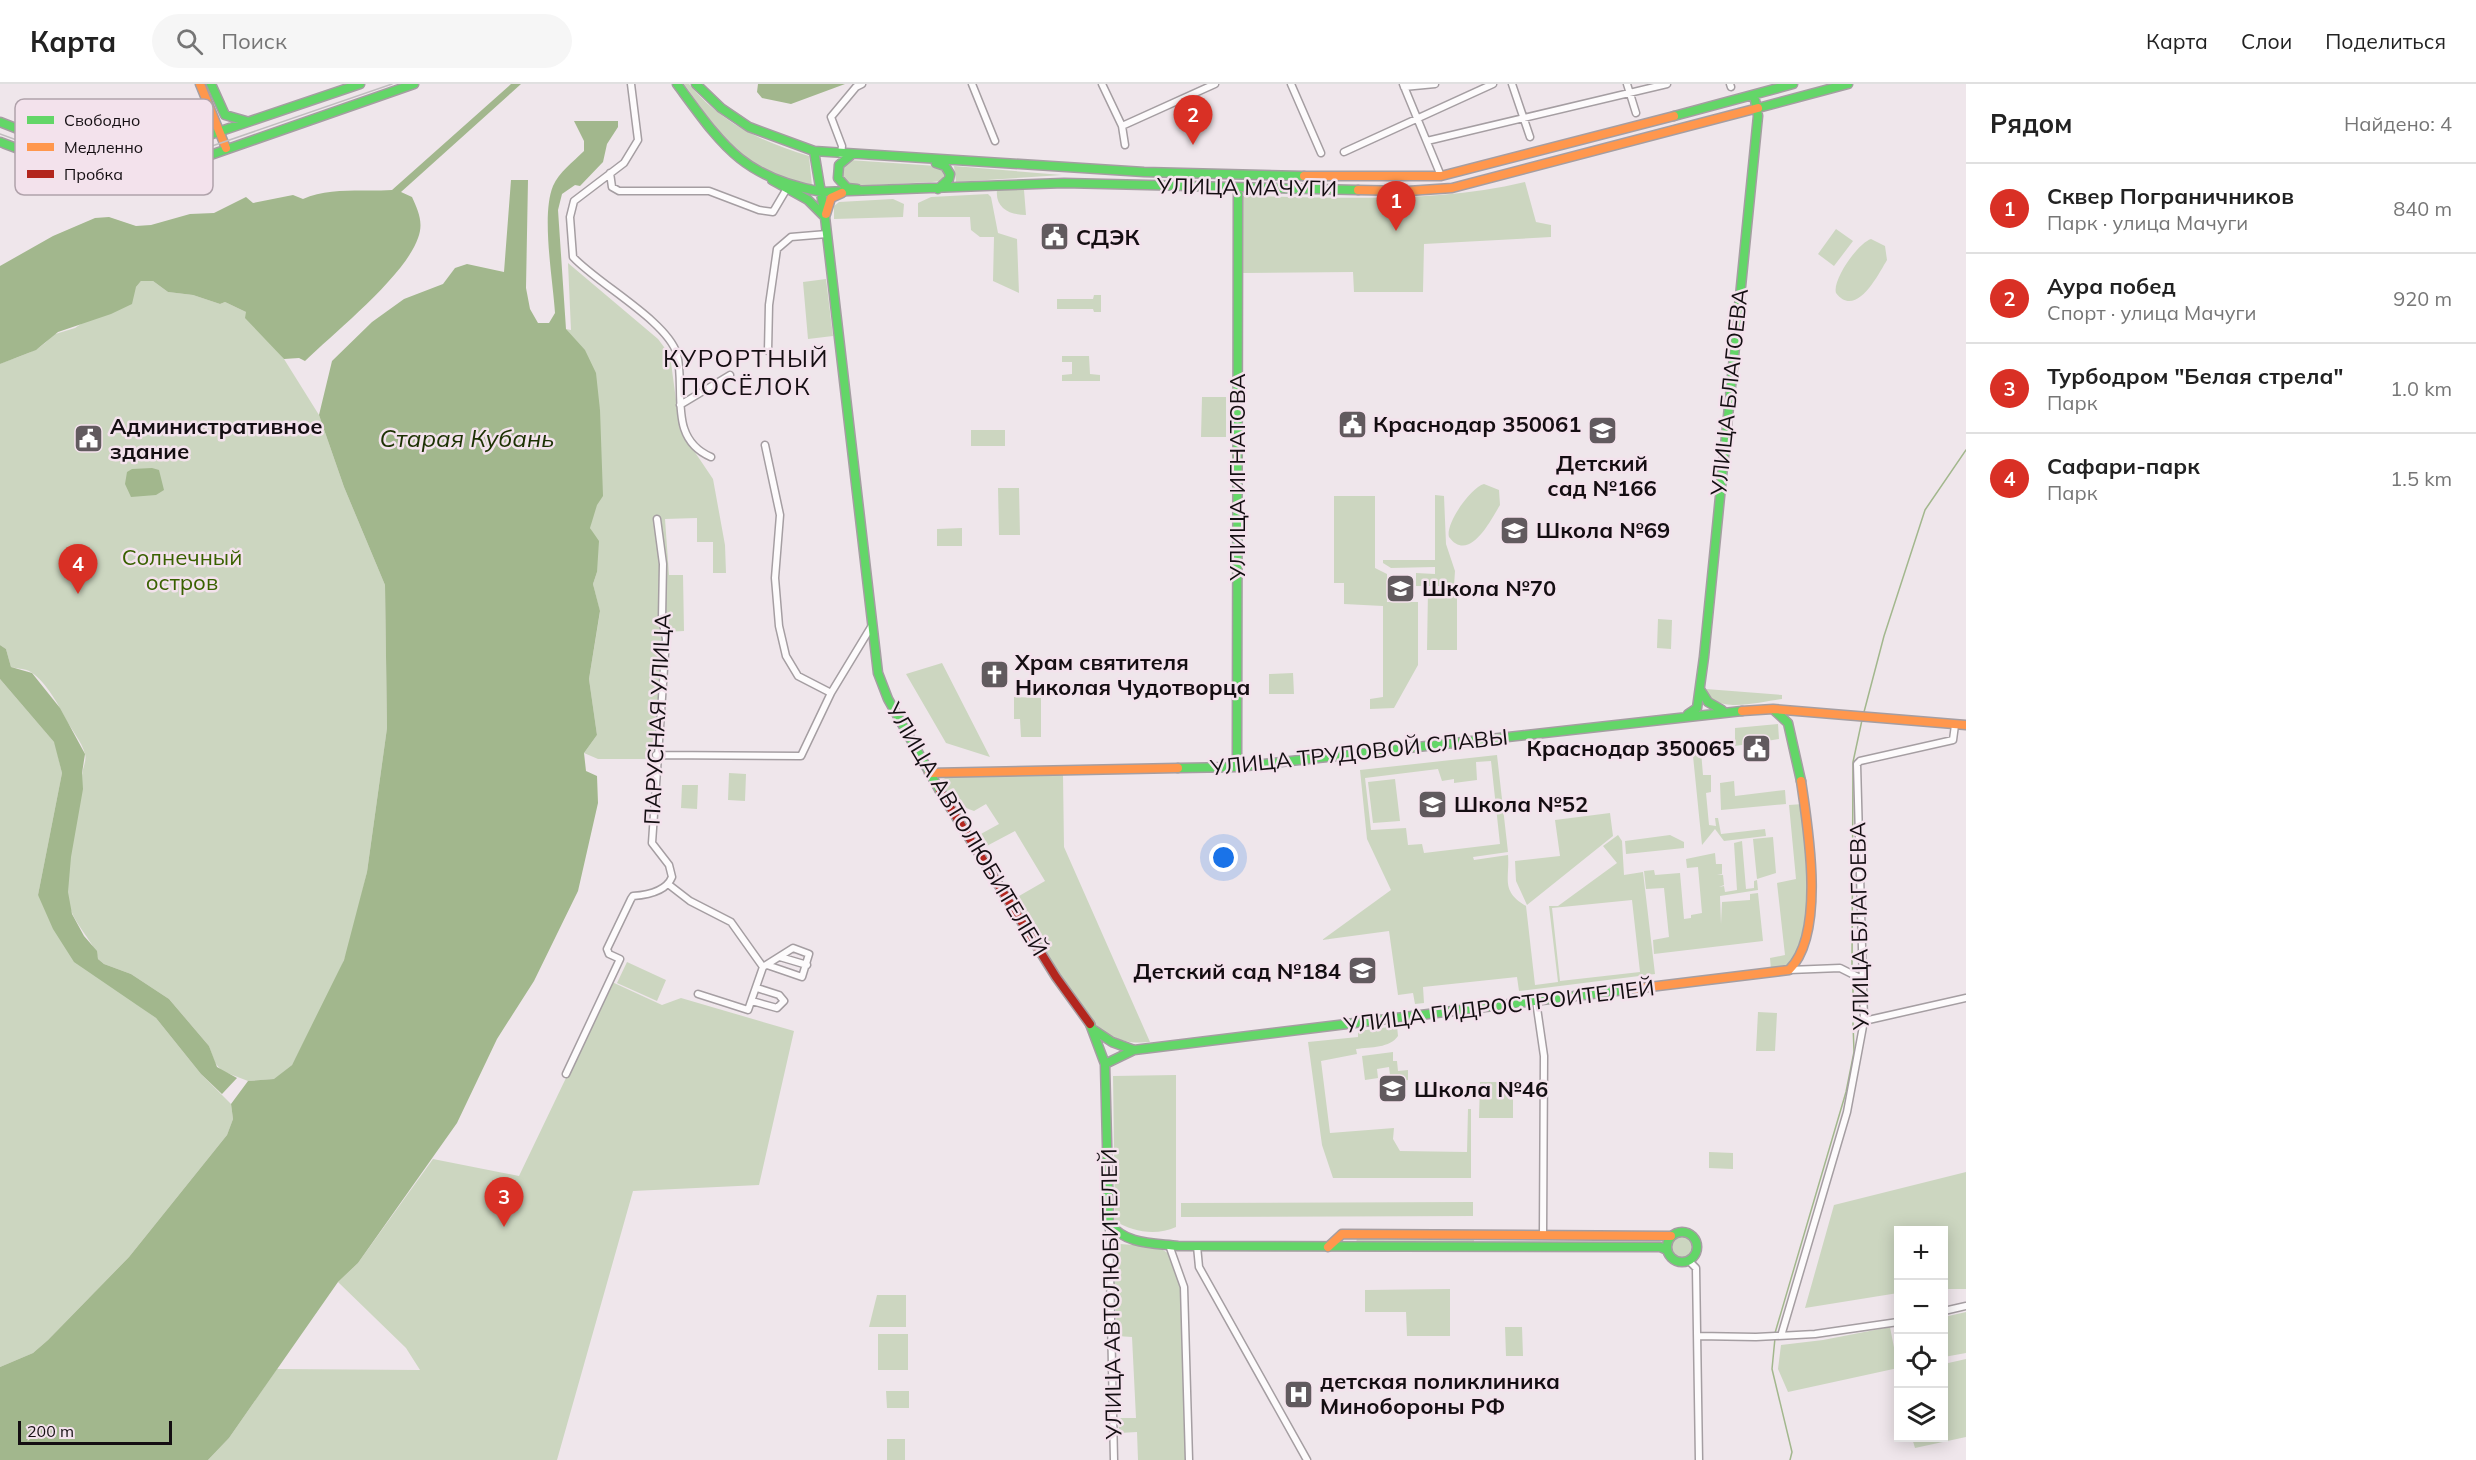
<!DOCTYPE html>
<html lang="ru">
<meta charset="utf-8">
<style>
:root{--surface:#fff;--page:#f6f6f6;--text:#222;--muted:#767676;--line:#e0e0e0;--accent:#d93025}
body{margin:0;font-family:Mulish,sans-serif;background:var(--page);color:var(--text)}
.controls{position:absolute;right:18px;bottom:18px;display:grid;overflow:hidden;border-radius:0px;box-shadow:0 3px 15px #0003}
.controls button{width:54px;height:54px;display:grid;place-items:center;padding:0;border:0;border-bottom:2px solid var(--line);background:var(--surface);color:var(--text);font:30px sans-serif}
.scale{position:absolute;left:18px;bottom:15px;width:154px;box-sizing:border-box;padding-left:6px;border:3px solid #140e12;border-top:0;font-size:16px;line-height:21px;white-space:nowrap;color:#140e12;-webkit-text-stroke:4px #f3e2ec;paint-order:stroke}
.you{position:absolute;left:1224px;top:774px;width:21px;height:21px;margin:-15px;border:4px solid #fff;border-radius:50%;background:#1a73e8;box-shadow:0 0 0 9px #1a73e833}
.badge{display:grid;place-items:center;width:39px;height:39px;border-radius:50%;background:var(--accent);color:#fff;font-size:20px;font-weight:700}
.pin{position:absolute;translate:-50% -50px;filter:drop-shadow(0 2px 3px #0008)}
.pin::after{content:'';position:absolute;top:32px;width:21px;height:18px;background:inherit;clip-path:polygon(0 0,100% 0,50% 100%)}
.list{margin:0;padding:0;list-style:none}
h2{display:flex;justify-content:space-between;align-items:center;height:78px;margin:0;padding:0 24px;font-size:26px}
h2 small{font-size:20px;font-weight:400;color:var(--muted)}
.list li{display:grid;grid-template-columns:39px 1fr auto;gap:18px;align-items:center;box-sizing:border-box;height:90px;padding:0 24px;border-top:2px solid var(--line)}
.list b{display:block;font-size:22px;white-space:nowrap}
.list p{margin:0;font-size:20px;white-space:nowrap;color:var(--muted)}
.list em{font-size:20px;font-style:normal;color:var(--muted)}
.icon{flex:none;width:33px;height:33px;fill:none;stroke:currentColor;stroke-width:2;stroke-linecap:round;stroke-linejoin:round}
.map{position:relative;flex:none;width:1966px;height:1376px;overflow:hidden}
header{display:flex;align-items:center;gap:36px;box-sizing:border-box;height:84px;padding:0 30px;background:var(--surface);border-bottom:2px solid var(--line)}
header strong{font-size:28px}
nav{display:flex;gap:33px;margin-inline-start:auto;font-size:21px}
.search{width:420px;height:54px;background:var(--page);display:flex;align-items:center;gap:15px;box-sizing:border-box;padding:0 21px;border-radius:33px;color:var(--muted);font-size:22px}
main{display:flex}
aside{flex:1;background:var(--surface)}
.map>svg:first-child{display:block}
</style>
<header>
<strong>Карта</strong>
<div class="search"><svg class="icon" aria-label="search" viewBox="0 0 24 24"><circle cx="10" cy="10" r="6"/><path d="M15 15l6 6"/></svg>Поиск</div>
<nav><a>Карта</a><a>Слои</a><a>Поделиться</a></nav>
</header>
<main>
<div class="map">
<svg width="1966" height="1376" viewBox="0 0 1966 1376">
<rect width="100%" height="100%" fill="#efe6eb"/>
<!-- green -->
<path fill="#ccd6c0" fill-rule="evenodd" d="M684,0h5c32,39 73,58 120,72l3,30c-70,-14 -89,-48 -128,-102z
M849,76l88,6 6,2 3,8 -4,5 -10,1 -79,4 -9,-6c-3,-9 -2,-13 5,-20z
M954,82l108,9 -106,7z
M1525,98l11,40 15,3v12l-127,7 -1,48h-69l-1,-20 -110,1 -1,-77c95,1 190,8 283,-14z
M1022,105l2,1 2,25c-16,0 -31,-7 -29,-25z
M988,110l3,3 7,36 19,6 2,54 -26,-12 1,-44h-14l-9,-7 -1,-13h-52v-14l13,-6z
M893,115l11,5 -1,13 -69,2v-13l5,-4z
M1836,145l17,12 -19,25 -16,-12z
M1871,155l14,7 2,14c-9,15 -31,59 -51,33 -4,-13 22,-50 35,-54z
M568,179l90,76 12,16 10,75 33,49 12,66 1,28h-13v-31h-16v-24l-32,1 4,56h14l1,56 -20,1 -12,127h-54l-14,-6 13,-18 -8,-56 11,-67 -7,-28 4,-12 -3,-36 -4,-8 10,-118 -34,-81 5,1z
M826,195l7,57 -25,3 -5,-57z
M141,197h12l15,11 25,3 27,9 5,-2 21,10 38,47 35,56 25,72 41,98 2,143 -20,144 -17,72 -13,34 -45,87 -17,14 -27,2 -26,-10 -7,-8 -6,-17 -40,-47 -38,-25 -27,-10 -6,-5c-1,-14 -26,-36 -29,-56 -8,-41 13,-86 13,-127 0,-7 5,-15 3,-22 -3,-12 -14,-25 -20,-36 -7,-15 -22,-40 -36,-47 -6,-3 -12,-2 -18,-4l-5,-18 -6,-4v-281c18,-8 41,-12 52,-29l23,-7 61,-41z
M1094,211h7v17h-7l-1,-3h-36v-10h36z
M1062,272h27l1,18 10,1v6h-38v-6l10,-1v-12h-10z
M1202,313h24v40h-25z
M971,346h34v16h-34z
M1484,400l15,6 1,15c-9,15 -31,59 -51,32 -4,-13 22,-50 35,-53z
M998,404h21l1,47h-21z
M1435,411l9,1 2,48 9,27 -1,15h-38v-13l19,1v-7l-44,1 -8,-5v-3h52z
M1334,412h41v72l12,6v28h31v63l-24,43 -24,1v-10l13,-2v-91l-39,-2v-21h-10z
M962,444v18h-25v-17z
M1428,506h29v60h-30z
M1658,535l14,1 -1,29 -14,-1z
M942,579l48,94 -44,-14 -40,-69z
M1293,589l1,21h-25v-20z
M0,595l55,64 7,30 -24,122 82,97 36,26 45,56 30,30 2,15 -6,16 -98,122 -81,83 -15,13 -33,14z
M1706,605l76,6v4c-21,2 -68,17 -76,-10z
M1014,613l27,1v39h-20l-1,-18h-6z
M1778,640l1,15 -44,7v-18z
M1692,662l9,5 2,24h8v17l-5,1 3,32 7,1 -1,-8h3l3,16 44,-5 1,7 -42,5 -9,-12 -13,16z
M1497,671l11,97 -35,5 1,3 34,-5c2,23 -8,36 18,51l9,79 23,-3 -9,-76h9l59,-43 -14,-17 15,-11 4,6 2,34 19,-3 12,102 -136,17 -2,-14 -94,10 1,16 -9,1 -2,-11 -15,2 -9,-64 -67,9 69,-50 -24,-51 -7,-69zM1491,677l9,83 -76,9 -2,-9 -14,1 -2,-17 -35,2 -6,-52 73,-9 4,12 12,-2v4l23,-3 -1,-18zM1632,816l8,72 -80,9 -8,-73z
M729,689l17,1 -1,27 -17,-1z
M952,690l111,1 1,72 86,195c-13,1 -24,1 -36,-5 -38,-17 -79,-100 -102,-137l33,-19 -30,-50 -34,18 -2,-14 20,-11 -13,-20 -12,7c-14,-5 -33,-13 -32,-31z
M1395,695l5,42 -27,2 -5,-41z
M1734,697l1,15 50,-6 1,14 -65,6 -1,-27z
M682,701h16l-1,24 -16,-1z
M1803,720l4,85 -2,51 -14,25 -20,5 -1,-12 15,-3 -8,-72 19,-4 -7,-74z
M1610,729l3,23 -86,69 -11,-24 -1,-20 45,-5 -5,-36z
M1670,751l14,7v6l-58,6 -1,-13z
M1773,753l3,36 -19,6 -4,-40z
M1742,757l4,48 8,-1v-7l3,-1 1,10 -38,6 1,28 1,-22 28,-2v-6l8,-1 5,48 -109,13 -1,-14 16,-3 -5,-49 -18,1 -2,-18 10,-1 1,5 25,-2 4,46 7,-1v-3l11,-2 -4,-46 -11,1 -1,-9 29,-6 1,11h6v10h-5l6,1 1,10 -5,2 5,-1 1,6 12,-2 -3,-47z
M627,878l39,18 -9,21 -40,-18z
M612,898l50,23 19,-7 113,33 -35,154 -126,6 -76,269h-349l21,-22 48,-69 143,1 -14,-22 -68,-66 20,-19 75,-104 86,17z
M1758,928l19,1 -2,38h-19z
M1397,942l1,10c-8,12 -27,11 -42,13l1,5 -36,7 9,72 64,-5 -1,11 7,12 67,1 1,-43h3v69h-138l-11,-33 -14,-103 50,-5v-6z
M1393,968v9h4l1,10 10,-1v10l-5,1v10h-11l-3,-24 -12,2 1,9 -13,2 -3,-24z
M1176,991v152c-20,9 -43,5 -61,-6l-2,-145z
M1480,998h33v36h-34z
M1709,1068l24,1v16l-24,-1z
M1966,1088v117h-22v-59h-46v63l-93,15 29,-103z
M1473,1118v14l-292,1v-14z
M1672 1163a11 11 0 1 1 22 0a11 11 0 1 1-22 0Z
M1357,1153l117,1v7l-118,-1z
M1120,1160c47,3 55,1 65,52l1,164h-48l-1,-28 -18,1 -1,-15h18l-4,-81 -15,-1 -4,-87z
M1450,1205v47h-43l-1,-24h-41v-22z
M877,1211h29v32h-37z
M1966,1228v41l-22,4v-40z
M1505,1243h17l1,29h-17z
M1890,1243l8,41 -110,24 -10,-23 3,-24 42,-5z
M878,1250h30v36h-30z
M1966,1275v78l-51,11 -3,-10h32v-74z
M886,1307h23v17h-22z
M887,1355h18v21h-18z"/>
<!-- water -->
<path fill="#a2b78d" d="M511,0h10l-120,108 11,5c6,13 12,26 6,41 -13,38 -82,93 -113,123l-6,-3 -15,1 -39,-41 1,-6 -21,-10 -5,2 -27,-9 -25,-3 -15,-11h-12l-5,6 -4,17 -21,10 -53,18 -22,18 -36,14v-98l53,-30 42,-18 14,-1 27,9 15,-1 39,-11 24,-1 32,-16 7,6 40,-8 10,4c27,-12 61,-7 89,-9z
M758,0h87l-54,20 -29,-6 -5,-6z
M574,37h44v6l-11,17 -4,18 -23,24 -5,-1 -13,9 -4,16 8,119 19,21 11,23 4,37 3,86 -6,9 -7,23 9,13 -2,31 -4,12 7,27 -11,68 8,56 -13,18 2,18 11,5 1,27 -20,88 -44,90 -37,58 -40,84 -99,140 -20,19 -109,156 -21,22h-208v-93l33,-14 15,-13 81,-83 98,-122 6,-16 -2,-15 17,-23 26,-2 18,-14 52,-105 23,-88 20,-144 -2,-143 -41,-98 -25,-72 13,-54 40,-39 32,-23 39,-15 12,-16 12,-4 37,8 7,-92h17l-2,108 4,21 8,14h11l6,-10c-2,-33 -14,-98 -2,-127 6,-14 20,-24 31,-35v-10z
M152,384l7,2 5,20 -8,5 -25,2 -6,-13 2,-12 5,-3z
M0,561l6,4 5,18 21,6 28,35 25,46 -3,19 1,16 -12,68 -3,35 4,22 12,22 13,15 1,8 6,5 27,10 38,25 40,47 8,21 20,11 -15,16 -21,-20 -45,-56 -82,-56 -21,-33 -15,-34 24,-122 -8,-31 -54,-63z"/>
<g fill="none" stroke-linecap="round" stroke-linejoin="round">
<!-- stream -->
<path stroke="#a2b78d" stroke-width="1.5" d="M1864,628l20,-76 41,-126 41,-60
M1852,883l1,-205 9,-42
M1853,902v28
M1775,1249l71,-241 8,-40 -1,-29
M1775,1254l-3,31 20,83 -2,8"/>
<defs>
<path id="street" d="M631,0l7,56 -14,23 -50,38 -4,16 3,40c25,27 94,64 104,97 9,36 -10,84 34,103
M972,0l23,57
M1102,0l20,42 3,19
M1291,0l30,69
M1403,0l38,92
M1512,0l18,53
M1627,0l9,29
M1730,0l1,3
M1404,3l31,-3
M1122,42l93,-42
M1427,57l240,-57
M1344,68l149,-68
M841,70l1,-8 -11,-29 25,-30 6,-3
M610,89l2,14 7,4h90l50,19 14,2 13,-22
M768,267l1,-46 8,-56 14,-12 36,-3
M680,321l50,-30
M765,361l15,70 -5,63 4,48 7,30 12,20 33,17
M656,671l145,1 30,-63 40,-66
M668,800l22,17 41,21 32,45 30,-19 16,6 -7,23 -35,-12
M780,873l27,8
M1789,886l51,-2 22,11
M698,910l50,16 15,-43
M752,917l25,7 7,-7 -5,-6 -22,-7
M1536,917l8,55 -1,178
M1864,937l102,-23
M566,990l54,-115 -11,-5 -2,-5 24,-50 2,-3c14,-1 33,-4 39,-19l-3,-12 -17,-22 14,-204 -4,-21 1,-54 -6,-45
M1109,1140l5,236
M1169,1161l15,42 5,173
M1197,1162l2,21 108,193
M1689,1177l7,7 3,192
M1944,1227l22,-5
M1697,1252l59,1 59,-3 83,-12
M1781,1252l66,-224 17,-91 -7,-257 3,-3 93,-21 2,-15"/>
<path id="fast" d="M211,0l14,31 21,6
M677,0c45,61 65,94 145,108l242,-9 294,7
M696,0l25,24 28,19 65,24 330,21 160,4
M1758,24l90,-24
M1674,32l119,-32
M0,38l54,21 36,10 57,3 213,-72
M0,58c67,25 107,41 179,24l235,-82
M814,67l11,66 53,456 10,26 52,92
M851,71l-12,10 -1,13 9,10 10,1
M936,79l9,3 5,8 -1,5 -11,10
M772,96l36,20 17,17
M1701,607l7,11 14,8
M1775,627l13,12 13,58
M1688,630l9,-6 7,-51 54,-541 -4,-21
M1237,683l1,-579
M1178,684l59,-1 505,-56
M1090,940l15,40 4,159c17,22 44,20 69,23l482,1 7,3
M1094,946l18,12 22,8
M1105,980l29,-14 499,-61
M1667 1163a15 15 0 1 1 30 0a15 15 0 1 1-30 0Z"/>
<path id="slow" d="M200,0l26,64
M196,56l12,-12 3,-15
M1304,92h137l233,-60
M1358,106l50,1 44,-3 306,-80
M826,130l5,-16 11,-5
M1742,627l31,-2 193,16
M929,689l249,-5
M1633,905l156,-19c37,-36 19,-142 12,-189
M1328,1163l14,-13 329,2"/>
<path id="jam" d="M940,707l116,186 34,47"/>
</defs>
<!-- street casing -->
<use href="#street" stroke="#a59ea2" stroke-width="9"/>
<!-- fast casing -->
<use href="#fast" stroke="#a59ea2" stroke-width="11"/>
<!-- slow casing -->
<use href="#slow" stroke="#a59ea2" stroke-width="11"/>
<!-- jam casing -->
<use href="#jam" stroke="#a59ea2" stroke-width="11"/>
<!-- street -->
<use href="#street" stroke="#fdfbfc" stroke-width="6"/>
<!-- fast -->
<use href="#fast" stroke="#63d668" stroke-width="8"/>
<!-- slow -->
<use href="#slow" stroke="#ff974d" stroke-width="8"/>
<!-- jam -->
<use href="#jam" stroke="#b3261e" stroke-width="8"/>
<!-- tram -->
<path stroke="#c0bdbf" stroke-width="1.5" d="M0,50l83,30 35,4 20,-1 45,-11 209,-72"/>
</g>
<!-- icons -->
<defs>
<symbol id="civic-square" viewBox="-11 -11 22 22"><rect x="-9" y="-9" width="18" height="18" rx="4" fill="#615a5e" stroke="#f3e2ec"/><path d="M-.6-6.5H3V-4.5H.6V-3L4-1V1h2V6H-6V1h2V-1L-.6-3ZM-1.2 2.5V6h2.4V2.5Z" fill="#fff"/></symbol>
<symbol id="school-square" viewBox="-11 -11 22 22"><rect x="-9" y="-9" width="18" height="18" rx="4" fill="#615a5e" stroke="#f3e2ec"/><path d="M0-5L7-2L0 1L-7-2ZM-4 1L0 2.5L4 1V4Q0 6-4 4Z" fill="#fff"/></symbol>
<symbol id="church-square" viewBox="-11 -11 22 22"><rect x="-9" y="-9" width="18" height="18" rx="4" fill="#615a5e" stroke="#f3e2ec"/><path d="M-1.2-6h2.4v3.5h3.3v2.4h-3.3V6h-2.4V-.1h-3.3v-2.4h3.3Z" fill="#fff"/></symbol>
<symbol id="hospital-square" viewBox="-11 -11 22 22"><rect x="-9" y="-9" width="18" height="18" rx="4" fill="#615a5e" stroke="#f3e2ec"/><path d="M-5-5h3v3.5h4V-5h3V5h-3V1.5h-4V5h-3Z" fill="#fff"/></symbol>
</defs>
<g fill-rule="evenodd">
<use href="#civic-square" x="1038" y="136" width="33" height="33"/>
<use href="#civic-square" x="1336" y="324" width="33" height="33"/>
<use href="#school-square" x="1586" y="330" width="33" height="33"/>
<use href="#civic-square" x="72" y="338" width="33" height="33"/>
<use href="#school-square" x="1498" y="430" width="33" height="33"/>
<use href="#school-square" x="1384" y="488" width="33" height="33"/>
<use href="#church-square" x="978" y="574" width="33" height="33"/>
<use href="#civic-square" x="1740" y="648" width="33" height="33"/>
<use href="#school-square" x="1416" y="704" width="33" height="33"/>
<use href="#school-square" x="1346" y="870" width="33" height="33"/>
<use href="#school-square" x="1376" y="988" width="33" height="33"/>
<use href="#hospital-square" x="1282" y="1294" width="33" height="33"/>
</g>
<g text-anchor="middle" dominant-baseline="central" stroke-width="5" stroke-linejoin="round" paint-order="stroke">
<!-- street labels -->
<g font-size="22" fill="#140e12" stroke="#f3e2ec">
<text transform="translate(1247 103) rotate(1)">УЛИЦА МАЧУГИ</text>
<text transform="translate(1729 308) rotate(-84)">УЛИЦА БЛАГОЕВА</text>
<text transform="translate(1237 393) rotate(-90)">УЛИЦА ИГНАТОВА</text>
<text transform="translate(657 635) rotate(-87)">ПАРУСНАЯ УЛИЦА</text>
<text transform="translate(1359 668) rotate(-6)">УЛИЦА ТРУДОВОЙ СЛАВЫ</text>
<text transform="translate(967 745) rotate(59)">УЛИЦА АВТОЛЮБИТЕЛЕЙ</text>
<text transform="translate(1859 842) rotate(-91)">УЛИЦА БЛАГОЕВА</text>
<text transform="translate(1499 922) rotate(-7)">УЛИЦА ГИДРОСТРОИТЕЛЕЙ</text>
<text transform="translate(1111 1210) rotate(-91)">УЛИЦА АВТОЛЮБИТЕЛЕЙ</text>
</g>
<!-- poi labels -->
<g font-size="22" font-weight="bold" fill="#140e12" stroke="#f3e2ec" text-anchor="start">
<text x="1076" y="153">СДЭК</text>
<text x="1373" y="340">Краснодар 350061</text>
<text x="110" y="342">Административное<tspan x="110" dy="25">здание</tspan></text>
<text x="1602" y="379" text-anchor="middle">Детский<tspan x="1602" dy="25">сад №166</tspan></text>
<text x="1536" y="446">Школа №69</text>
<text x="1422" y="504">Школа №70</text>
<text x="1015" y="578">Храм святителя<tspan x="1015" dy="25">Николая Чудотворца</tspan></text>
<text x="1735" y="664" text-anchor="end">Краснодар 350065</text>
<text x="1454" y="720">Школа №52</text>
<text x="1341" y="887" text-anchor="end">Детский сад №184</text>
<text x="1414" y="1005">Школа №46</text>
<text x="1320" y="1297">детская поликлиника<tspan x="1320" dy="25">Минобороны РФ</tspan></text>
</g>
<!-- park labels -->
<g font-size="22" fill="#396100" stroke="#f3e2ec">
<text x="182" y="473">Солнечный<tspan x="182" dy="25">остров</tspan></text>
</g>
<!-- neighbourhood labels -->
<g font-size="24" letter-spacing="1.5" fill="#140e12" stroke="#f3e2ec">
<text x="746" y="274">КУРОРТНЫЙ<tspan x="746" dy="28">ПОСЁЛОК</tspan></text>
</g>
<!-- water labels -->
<g font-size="24" font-style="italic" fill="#1c3103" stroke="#f3e2ec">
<text x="467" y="354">Старая Кубань</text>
</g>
</g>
<!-- legend -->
<rect x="15" y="15" width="198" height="96" rx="9" fill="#f3e2ec" stroke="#b0a2ab" stroke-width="1.5"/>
<rect x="27" y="32" width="27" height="8" fill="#63d668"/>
<rect x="27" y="59" width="27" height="8" fill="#ff974d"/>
<rect x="27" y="86" width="27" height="8" fill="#b3261e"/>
<g font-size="16" fill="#140e12">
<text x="64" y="42">Свободно</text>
<text x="64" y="69">Медленно</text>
<text x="64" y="96">Пробка</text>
</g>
</svg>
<div class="controls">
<button>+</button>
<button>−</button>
<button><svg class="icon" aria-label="locate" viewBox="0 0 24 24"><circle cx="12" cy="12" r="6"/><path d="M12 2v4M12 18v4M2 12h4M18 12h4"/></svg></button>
<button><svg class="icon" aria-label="layers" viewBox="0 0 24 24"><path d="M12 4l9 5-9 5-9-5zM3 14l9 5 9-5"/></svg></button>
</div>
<div class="scale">200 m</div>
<div class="you"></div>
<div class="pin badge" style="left:1396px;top:147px">1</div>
<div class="pin badge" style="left:1193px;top:61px">2</div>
<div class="pin badge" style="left:504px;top:1143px">3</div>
<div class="pin badge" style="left:78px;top:510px">4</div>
</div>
<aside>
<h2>Рядом<small>Найдено: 4</small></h2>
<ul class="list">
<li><span class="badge">1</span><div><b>Сквер Пограничников</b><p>Парк · улица Мачуги</p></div><em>840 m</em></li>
<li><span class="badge">2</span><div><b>Аура побед</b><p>Спорт · улица Мачуги</p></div><em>920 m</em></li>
<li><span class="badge">3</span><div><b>Турбодром &quot;Белая стрела&quot;</b><p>Парк</p></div><em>1.0 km</em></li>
<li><span class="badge">4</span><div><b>Сафари-парк</b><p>Парк</p></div><em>1.5 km</em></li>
</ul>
</aside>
</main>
